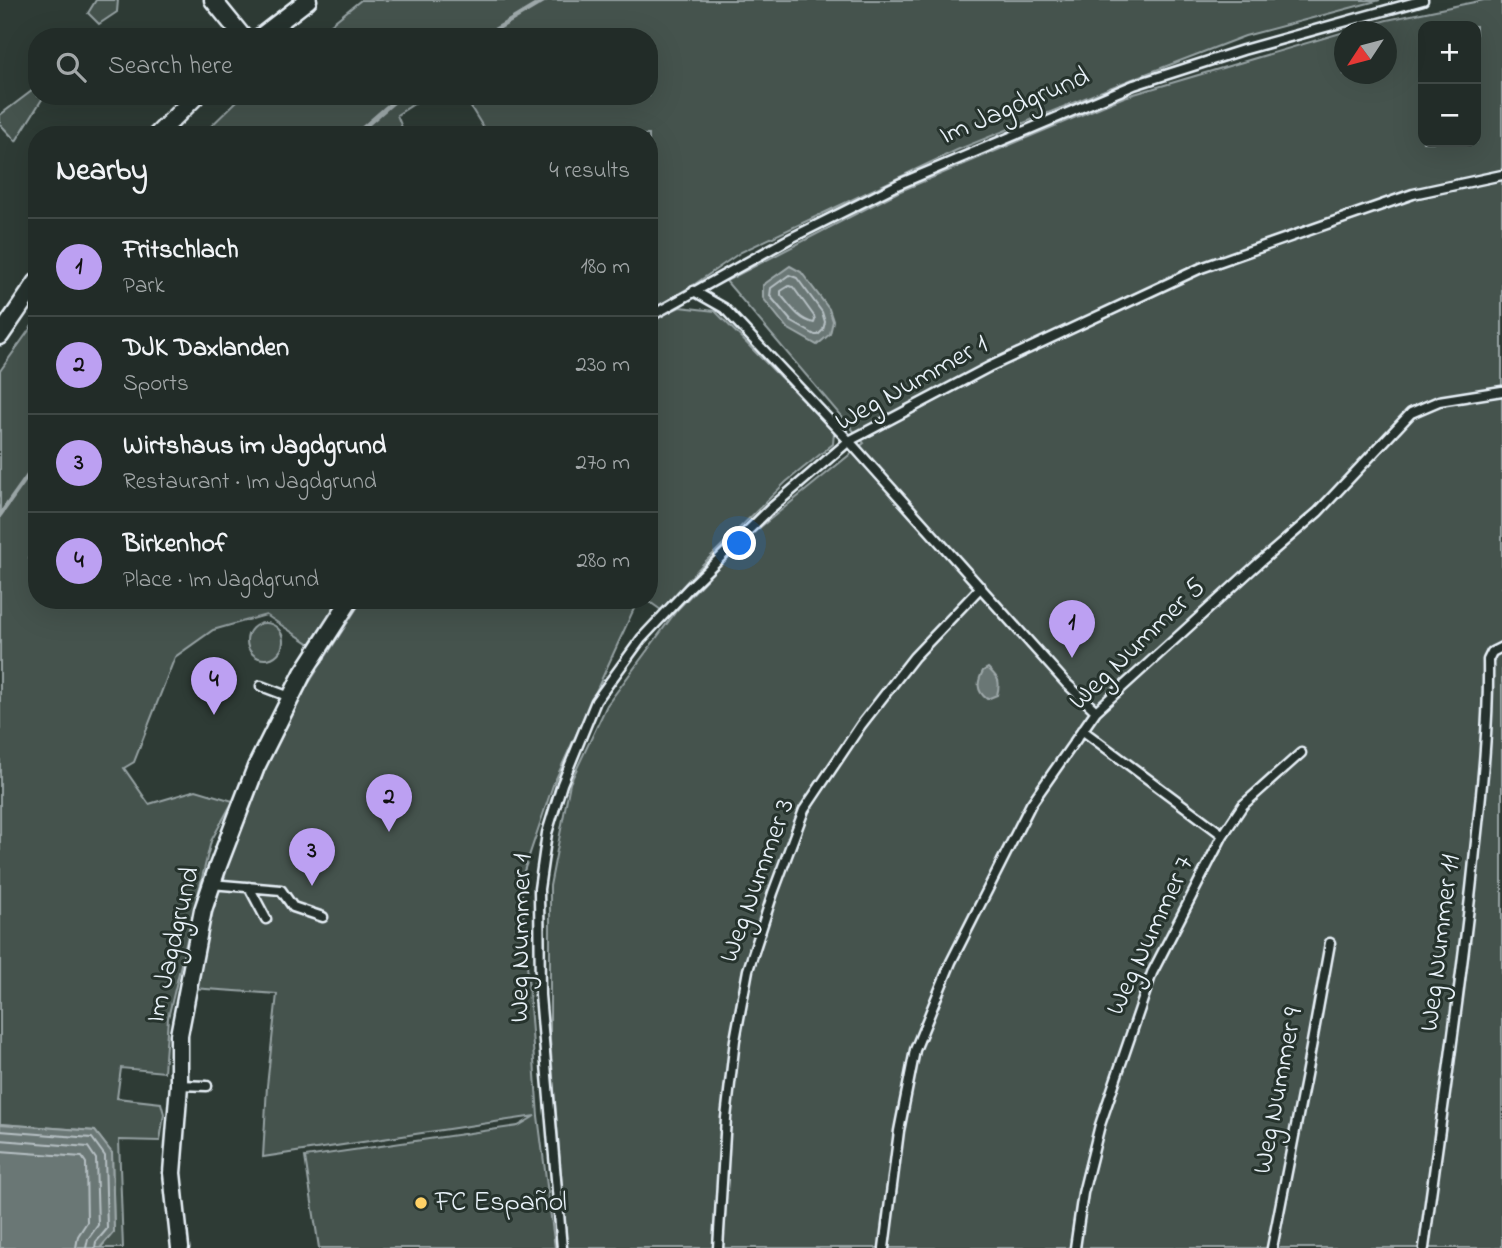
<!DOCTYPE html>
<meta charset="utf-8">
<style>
:root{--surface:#222c28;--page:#2a3430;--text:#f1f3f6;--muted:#a2a7a8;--line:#3f4845;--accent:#bca0f2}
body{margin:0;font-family:"Indie Flower",sans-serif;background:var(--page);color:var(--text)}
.controls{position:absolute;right:21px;top:21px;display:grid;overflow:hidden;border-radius:14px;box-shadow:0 7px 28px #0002}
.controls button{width:63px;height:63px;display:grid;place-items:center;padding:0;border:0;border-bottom:2px solid var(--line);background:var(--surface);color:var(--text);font:35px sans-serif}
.compass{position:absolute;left:1334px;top:21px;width:63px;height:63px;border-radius:50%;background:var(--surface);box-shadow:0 7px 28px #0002;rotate:234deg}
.you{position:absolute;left:740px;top:544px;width:24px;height:24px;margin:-18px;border:5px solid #fff;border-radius:50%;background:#1a73e8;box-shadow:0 0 0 10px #1a73e833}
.badge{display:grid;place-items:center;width:46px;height:46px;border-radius:50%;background:var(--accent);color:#111;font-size:23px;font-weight:700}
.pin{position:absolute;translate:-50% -58px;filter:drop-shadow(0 2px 4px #0008)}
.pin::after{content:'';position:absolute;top:37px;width:24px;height:21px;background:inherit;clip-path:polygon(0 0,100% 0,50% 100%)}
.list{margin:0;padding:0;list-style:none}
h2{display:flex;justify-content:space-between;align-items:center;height:91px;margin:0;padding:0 28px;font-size:30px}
h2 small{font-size:23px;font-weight:400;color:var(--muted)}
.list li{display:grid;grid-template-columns:46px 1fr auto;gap:21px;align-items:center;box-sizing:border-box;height:98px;padding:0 28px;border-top:2px solid var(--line)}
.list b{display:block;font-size:26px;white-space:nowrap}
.list p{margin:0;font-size:23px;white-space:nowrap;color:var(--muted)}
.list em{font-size:23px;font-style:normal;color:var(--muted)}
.icon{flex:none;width:38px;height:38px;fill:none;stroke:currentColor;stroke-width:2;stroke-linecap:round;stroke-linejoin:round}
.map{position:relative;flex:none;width:1502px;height:1248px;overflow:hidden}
.search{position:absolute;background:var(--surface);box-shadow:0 7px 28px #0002;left:28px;top:28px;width:630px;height:77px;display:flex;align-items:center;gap:18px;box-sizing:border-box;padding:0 24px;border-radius:28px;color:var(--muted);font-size:26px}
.panel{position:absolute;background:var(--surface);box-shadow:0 7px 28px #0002;left:28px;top:126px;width:630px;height:483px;border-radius:28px}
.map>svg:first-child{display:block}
</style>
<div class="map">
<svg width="1502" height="1248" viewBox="0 0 1502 1248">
<rect width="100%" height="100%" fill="#2e3b35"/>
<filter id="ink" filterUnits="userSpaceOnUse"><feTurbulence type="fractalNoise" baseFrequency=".0143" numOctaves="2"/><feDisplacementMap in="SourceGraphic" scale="14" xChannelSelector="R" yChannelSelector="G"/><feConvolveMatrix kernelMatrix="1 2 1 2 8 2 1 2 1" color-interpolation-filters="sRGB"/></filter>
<g filter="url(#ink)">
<!-- green -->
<path fill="#45524e" stroke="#96a2a3" stroke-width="2" fill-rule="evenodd" d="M96,0h22l-1,12 -18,12 -11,-11z
M361,0h1019l-135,36 -128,49 -160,65 -216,102 -46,32 -46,27v-176h-161l-24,-39h185v-59h-334z
M1484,0h18v1248h-935l-17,-208v-154l20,-103 37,-78 70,-95 65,-68 122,-99 -138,-162 172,-89 226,-95 220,-65v42h42v-42l-39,-1 40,-11zM1423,26h53v116h-53z
M37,87v9h7l-28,45 -16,-17v-9z
M242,96h184l-29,19 8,20h-203z
M680,307l35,4 119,121 -1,12 -47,38 -83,82 -42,46 -14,-10h2v-279z
M37,319v225l-8,14 4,4 4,-7v45h302l-29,44 -44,-29 -53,15 -38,27 -41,105 -10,6 25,36 47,-14 37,11 -22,40 -43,177 -4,54 -43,-4 -4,30 44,5 3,11 -4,27 -41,-1 4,108h-23l14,-16 -2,-79 -17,-22 -95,-7v-753z
M362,600h276l-85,185 -32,95 17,236 17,132h-236l-14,-91 213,-31 17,-10 -272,41 4,-71 10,-92 -85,-6 30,-109 62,-157z
M247 641a18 18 0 1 1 36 0a18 18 0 1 1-36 0Z"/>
<!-- water -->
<path fill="#6b7775" stroke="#9da8a9" stroke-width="2" d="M790,266l11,6 28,37 4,12 -3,13 -13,11 -30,-17 -24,-30v-13z
M988,668c10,10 13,12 9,27l-10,4c-11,-8 -10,-17 -4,-28z
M0,1124l95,7 17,22 2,79 -14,16h-100z"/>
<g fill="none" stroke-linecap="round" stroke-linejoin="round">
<!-- shore -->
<path stroke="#b6c0c4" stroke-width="2" d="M789,275l8,3 25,34 3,10 -2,8 -5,5h-3l-23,-13 -22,-26 1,-8z
M789,286l4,1 21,29 1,4 -1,3c-15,-3 -23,-16 -33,-28v-4z
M0,1131l92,7 13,18 2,73 -11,13 -1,6
M0,1140l88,7 8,12 2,66 -10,14 -2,9
M0,1151l82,6 4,6 1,59 -9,14 -2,12"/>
<!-- stream -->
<path stroke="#9da8a9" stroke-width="4.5" d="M483,37l62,-37
M355,135l45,-39
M0,515l37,-52"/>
<defs>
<path id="lane" d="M694,291l30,17 125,133 217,242 30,28
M649,317l140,-78 110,-55 235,-99 109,-35 180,-50
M261,686l29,11
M1082,730l141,105
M211,884l70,6 12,17 30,10
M249,887l17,32
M179,1085l28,1
M562,1248l-22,-253 -1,-106 8,-56 15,-49 34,-83 45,-62 48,-51 81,-79 79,-68 140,-74 212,-99 212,-74 89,-19
M718,1248l8,-130 9,-78 13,-70 25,-77 31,-83 57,-85 53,-68 67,-70
M884,1248l15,-117 16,-81 36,-88 80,-158 65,-93 164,-149 58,-50 93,-99 28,-12 63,-10
M1075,1248l8,-55 17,-68 52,-152 71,-138 20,-30 58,-52
M1272,1248l34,-173 24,-132
M1424,1248c17,-132 38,-264 51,-397 7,-63 14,-127 13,-191l4,-8 10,-5"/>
<path id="street" d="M213,0l30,37
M260,37l48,-37
M157,135l39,-39
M0,336l37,-54
M180,1248l-8,-75 7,-88v-50l24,-125 15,-44 38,-99 47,-94 47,-73"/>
</defs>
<!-- lane casing -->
<use href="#lane" stroke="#e8f1f8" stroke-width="13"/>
<!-- street casing -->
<use href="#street" stroke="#e8f1f8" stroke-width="21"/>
<!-- lane -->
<use href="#lane" stroke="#26332d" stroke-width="8"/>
<!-- street -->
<use href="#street" stroke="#26332d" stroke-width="16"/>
</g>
</g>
<!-- markers -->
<circle fill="#ffd166" stroke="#26332d" stroke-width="2.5" cx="421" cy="1203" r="7"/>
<g text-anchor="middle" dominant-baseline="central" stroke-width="6" stroke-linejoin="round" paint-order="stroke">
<!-- street labels -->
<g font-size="28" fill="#e8f1f8" stroke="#26332d">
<text transform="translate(1015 107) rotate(-23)">Im Jagdgrund</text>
<text transform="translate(912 384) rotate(-29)">Weg Nummer 1</text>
<text transform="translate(1138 645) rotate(-44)">Weg Nummer 5</text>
<text transform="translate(758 881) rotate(-70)">Weg Nummer 3</text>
<text transform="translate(1151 936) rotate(-65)">Weg Nummer 7</text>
<text transform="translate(522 938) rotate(-89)">Weg Nummer 1</text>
<text transform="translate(1441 943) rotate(-83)">Weg Nummer 11</text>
<text transform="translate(174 945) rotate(-77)">Im Jagdgrund</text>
<text transform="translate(1279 1091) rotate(-79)">Weg Nummer 9</text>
</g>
<!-- poi labels -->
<g font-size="28" fill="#e8f1f8" stroke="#26332d" text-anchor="start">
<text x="435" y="1203">FC Español</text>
</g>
</g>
</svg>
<div class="controls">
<button>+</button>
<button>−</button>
</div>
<svg class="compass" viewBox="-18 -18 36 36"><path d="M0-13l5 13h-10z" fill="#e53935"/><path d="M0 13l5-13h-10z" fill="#a2a7a8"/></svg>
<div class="you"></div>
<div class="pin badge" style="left:1072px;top:658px">1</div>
<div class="pin badge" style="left:389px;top:832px">2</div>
<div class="pin badge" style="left:312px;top:886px">3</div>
<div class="pin badge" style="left:214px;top:715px">4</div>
<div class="search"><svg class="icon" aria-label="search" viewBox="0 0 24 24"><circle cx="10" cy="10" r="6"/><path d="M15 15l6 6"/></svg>Search here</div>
<section class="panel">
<h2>Nearby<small>4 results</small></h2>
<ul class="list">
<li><span class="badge">1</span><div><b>Fritschlach</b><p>Park</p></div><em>180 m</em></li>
<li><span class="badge">2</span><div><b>DJK Daxlanden</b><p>Sports</p></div><em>230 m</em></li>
<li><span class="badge">3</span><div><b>Wirtshaus im Jagdgrund</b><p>Restaurant · Im Jagdgrund</p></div><em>270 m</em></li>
<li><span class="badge">4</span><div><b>Birkenhof</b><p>Place · Im Jagdgrund</p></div><em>280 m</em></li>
</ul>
</section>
</div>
